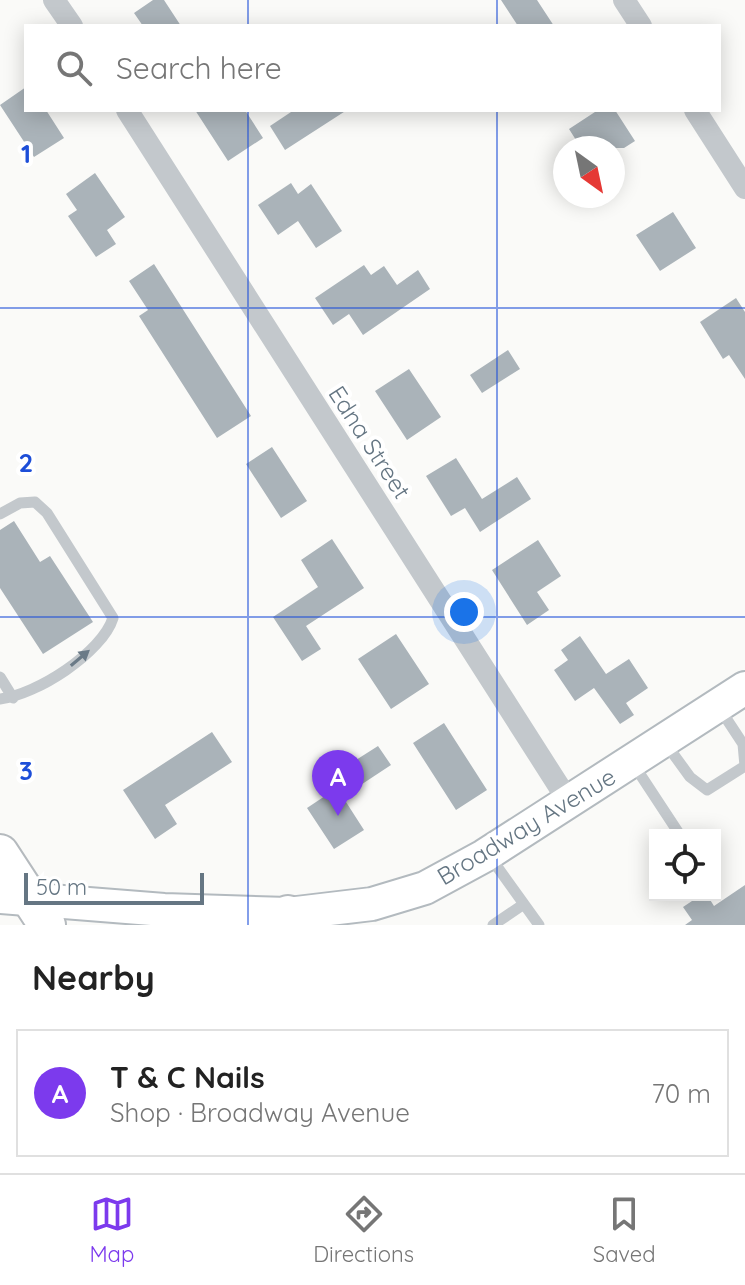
<!DOCTYPE html>
<meta charset="utf-8">
<style>
:root{--surface:#fff;--page:#f2f2f2;--text:#222;--muted:#767676;--line:#e0e0e0;--accent:#7c3aed}
body{margin:0;font-family:Quicksand,sans-serif;background:var(--page);color:var(--text)}
.controls{position:absolute;right:24px;bottom:24px;display:grid;overflow:hidden;border-radius:0px;box-shadow:0 4px 20px #0003}
.controls button{width:72px;height:72px;display:grid;place-items:center;padding:0;border:0;border-bottom:2px solid var(--line);background:var(--surface);color:var(--text);font:40px sans-serif}
.compass{position:absolute;left:553px;top:136px;width:72px;height:72px;border-radius:50%;background:var(--surface);box-shadow:0 4px 20px #0003;rotate:147deg}
.scale{position:absolute;left:24px;bottom:20px;width:180px;box-sizing:border-box;padding-left:8px;border:4px solid #657683;border-top:0;font-size:22px;line-height:28px;white-space:nowrap;color:#657683;-webkit-text-stroke:6px #fff;paint-order:stroke}
.you{position:absolute;left:464px;top:612px;width:28px;height:28px;margin:-20px;border:6px solid #fff;border-radius:50%;background:#1a73e8;box-shadow:0 0 0 12px #1a73e833}
.badge{display:grid;place-items:center;width:52px;height:52px;border-radius:50%;background:var(--accent);color:#fff;font-size:26px;font-weight:700}
.pin{position:absolute;translate:-50% -66px;filter:drop-shadow(0 2px 4px #0008)}
.pin::after{content:'';position:absolute;top:42px;width:28px;height:24px;background:inherit;clip-path:polygon(0 0,100% 0,50% 100%)}
.list{margin:0;padding:0;list-style:none}
h2{display:flex;justify-content:space-between;align-items:center;height:104px;margin:0;padding:0 32px;font-size:34px}
h2 small{font-size:26px;font-weight:400;color:var(--muted)}
.list li{display:grid;grid-template-columns:52px 1fr auto;gap:24px;align-items:center;box-sizing:border-box;height:128px;margin:0 16px 16px;padding:0 16px;border:2px solid var(--line);border-radius:0px}
.list b{display:block;font-size:30px;white-space:nowrap}
.list p{margin:0;font-size:26px;white-space:nowrap;color:var(--muted)}
.list em{font-size:26px;font-style:normal;color:var(--muted)}
.icon{flex:none;width:44px;height:44px;fill:none;stroke:currentColor;stroke-width:2;stroke-linecap:round;stroke-linejoin:round}
.map{position:relative;flex:none;width:745px;height:925px;overflow:hidden}
.search{position:absolute;background:var(--surface);box-shadow:0 4px 20px #0003;left:24px;right:24px;top:24px;height:88px;display:flex;align-items:center;gap:20px;box-sizing:border-box;padding:0 28px;border-radius:0px;color:var(--muted);font-size:30px}
.sheet{height:248px;background:var(--surface)}
nav{display:flex;justify-content:space-around;align-items:center;box-sizing:border-box;height:112px;border-top:2px solid var(--line);background:var(--surface);font-size:22px;color:var(--muted)}
nav a{display:grid;justify-items:center;gap:4px}
nav .on{color:var(--accent)}
.map>svg:first-child{display:block}
</style>
<div class="map">
<svg width="745" height="925" viewBox="0 0 745 925">
<rect width="100%" height="100%" fill="#fafaf8"/>
<!-- building -->
<path fill="#aab3b9" d="M153,0h11l17,26h-38l-9,-13z
M501,0h36l17,26h-36z
M26,87v23h20l18,28 -30,19 -34,-52z
M195,110h50l18,28 -35,23z
M294,110h53l-62,40 -15,-24z
M598,110h17l20,31 -11,7h-43l-12,-19z
M95,173l30,44 -18,13 9,14 -20,13 -28,-41 9,-6 -11,-16z
M291,183l7,11 13,-10 31,47 -26,17 -18,-27 -20,14 -20,-30z
M673,212l23,36 -36,23 -24,-36z
M154,264l97,152 -34,22 -78,-122 9,-6 -19,-29z
M364,265l7,10 13,-9 13,19 21,-15 12,19 -67,46 -14,-21 -16,11 -18,-27z
M736,298l9,14v67l-16,-24 -6,4 -23,-37z
M508,350l12,19 -38,24 -12,-18z
M409,369l32,48 -34,23 -32,-49z
M272,447l35,54 -26,17 -35,-54z
M456,458l26,41 35,-22 14,22 -51,33 -15,-24 -14,8 -25,-40z
M14,521l26,41 10,-6 43,66 -50,32 -43,-66v-58z
M332,539l32,49 -58,38 15,23 -19,12 -29,-44 45,-30 -17,-27z
M538,540l23,36 -24,16 12,18 -22,15 -35,-55z
M396,634l33,50 -38,25 -33,-50z
M580,636l26,38 23,-15 19,29 -22,15 8,12 -14,9 -26,-36 -19,13 -21,-31 14,-10 -7,-10z
M444,723l43,67 -31,20 -43,-67z
M212,732l20,30 -67,43 12,19 -22,15 -32,-49z
M378,746l13,19 -44,29 -13,-20z
M337,788l27,42 -30,19 -27,-41z
M745,885v40h-60l7,-5 -9,-13 18,-12h6l7,11z"/>
<g fill="none" stroke-linecap="round" stroke-linejoin="round">
<defs>
<path id="secondary" d="M0,897l164,13 124,4 84,-10 53,-16 59,-32 261,-168"/>
<path id="primary" d="M0,853l47,72
M274,925l14,-11"/>
</defs>
<!-- secondary casing -->
<use href="#secondary" stroke="#b3babf" stroke-width="36"/>
<!-- primary casing -->
<use href="#primary" stroke="#b5babe" stroke-width="40"/>
<!-- lane -->
<path stroke="#c3c8cc" stroke-width="11" d="M0,514l20,-11 15,-1 12,11 66,105c-11,35 -77,77 -113,81
M0,677l13,21
M666,744l24,33 17,13 38,-24 -2,-22 -23,-35
M632,762l48,73
M488,854l51,71
M493,925l31,-21"/>
<!-- street -->
<path stroke="#c3c8cc" stroke-width="22" d="M54,0l18,26
M624,0l17,26
M127,110l442,692
M695,110l50,78"/>
<!-- secondary -->
<use href="#secondary" stroke="#fff" stroke-width="32"/>
<!-- primary -->
<use href="#primary" stroke="#fff" stroke-width="36"/>
</g>
<!-- one-way arrows -->
<defs><path id="oneway-solid" d="M-6-.8H1V-3.2L6.5 0L1 3.2V.8H-6Z" transform="scale(2)"/></defs>
<use fill="#6a7a87" href="#oneway-solid" transform="translate(80 658) rotate(-40)"/>
<!-- grid -->
<path fill="none" stroke="#1d4ed8" stroke-width="2" stroke-opacity="0.55" d="M248,0v26M497,0v26M248,110v815M497,110v815M0,308h745M0,617h745"/>
<g text-anchor="middle" dominant-baseline="central" stroke-width="8" stroke-linejoin="round" paint-order="stroke">
<!-- street labels -->
<g font-size="24" fill="#657683" stroke="#fff">
<text transform="translate(370 442) rotate(57)">Edna Street</text>
<text transform="translate(526 826) rotate(-31)">Broadway Avenue</text>
</g>
</g>
<g font-size="26" text-anchor="middle" font-weight="bold" fill="#1d4ed8" stroke="#fff" stroke-width="8" stroke-linejoin="round" paint-order="stroke">
<text x="26" y="163">1</text>
<text x="26" y="472">2</text>
<text x="26" y="780">3</text>
</g>
</svg>
<div class="controls">
<button><svg class="icon" aria-label="locate" viewBox="0 0 24 24"><circle cx="12" cy="12" r="6"/><path d="M12 2v4M12 18v4M2 12h4M18 12h4"/></svg></button>
</div>
<svg class="compass" viewBox="-18 -18 36 36"><path d="M0-13l5 13h-10z" fill="#e53935"/><path d="M0 13l5-13h-10z" fill="#767676"/></svg>
<div class="scale">50 m</div>
<div class="you"></div>
<div class="pin badge" style="left:338px;top:816px">A</div>
<div class="search"><svg class="icon" aria-label="search" viewBox="0 0 24 24"><circle cx="10" cy="10" r="6"/><path d="M15 15l6 6"/></svg>Search here</div>
</div>
<section class="sheet">
<h2>Nearby<small></small></h2>
<ul class="list">
<li><span class="badge">A</span><div><b>T &amp; C Nails</b><p>Shop · Broadway Avenue</p></div><em>70 m</em></li>
</ul>
</section>
<nav>
<a class="on"><svg class="icon" aria-label="map" viewBox="0 0 24 24"><path d="M3 6l6-2 6 2 6-2v14l-6 2-6-2-6 2zM9 4v14M15 6v14"/></svg>Map</a>
<a><svg class="icon" aria-label="directions" viewBox="0 0 24 24"><path d="M12 3l9 9-9 9-9-9zM9 14v-3h6M13 9l2 2-2 2"/></svg>Directions</a>
<a><svg class="icon" aria-label="saved" viewBox="0 0 24 24"><path d="M7 4h10v16l-5-4-5 4z"/></svg>Saved</a>
</nav>
